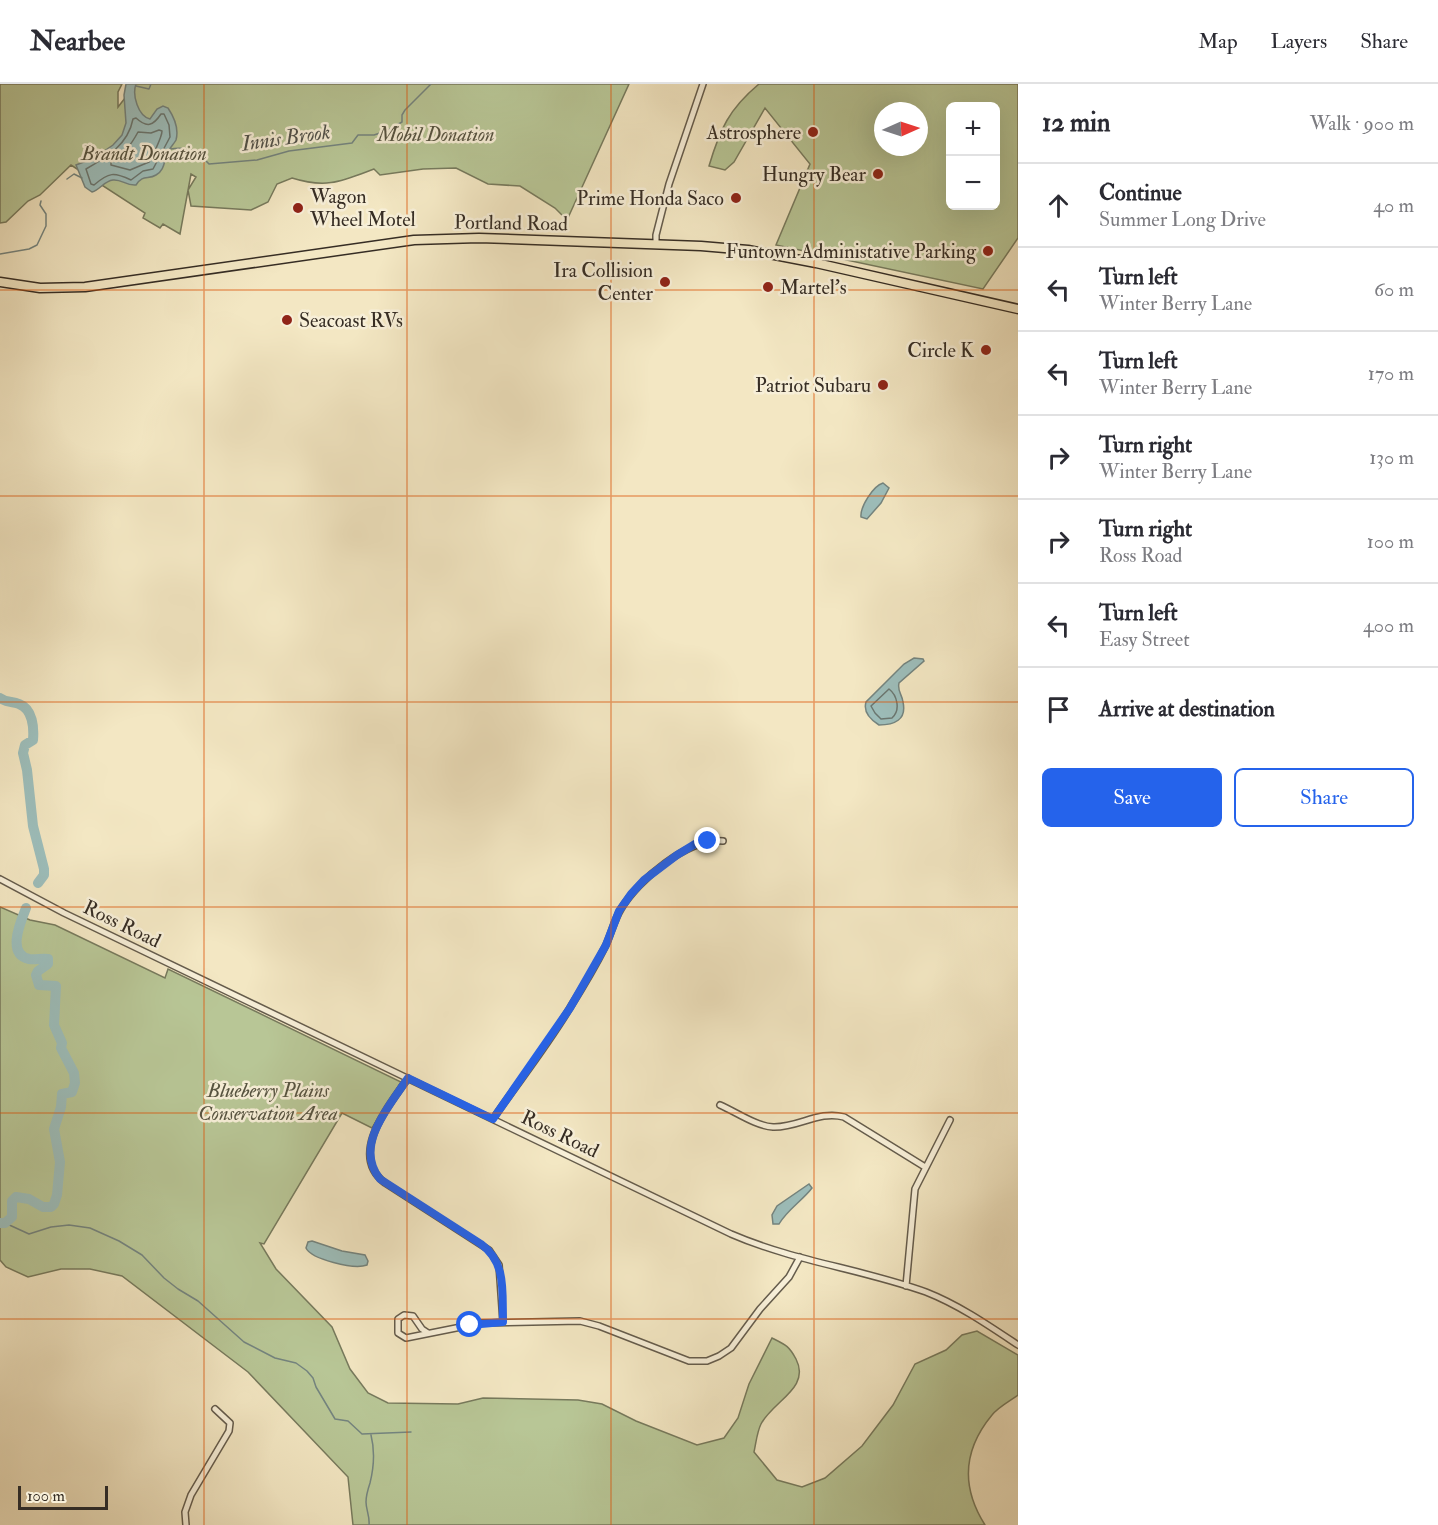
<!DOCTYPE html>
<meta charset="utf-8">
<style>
:root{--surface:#fff;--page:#f2f2f3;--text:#2b2b33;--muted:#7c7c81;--line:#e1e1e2;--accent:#2563eb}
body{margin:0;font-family:"IM FELL Double Pica",serif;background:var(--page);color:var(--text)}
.controls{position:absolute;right:18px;top:18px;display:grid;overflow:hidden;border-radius:9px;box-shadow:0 6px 24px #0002}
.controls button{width:54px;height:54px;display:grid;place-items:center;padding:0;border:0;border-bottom:2px solid var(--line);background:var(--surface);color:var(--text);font:30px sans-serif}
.compass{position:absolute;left:874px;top:18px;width:54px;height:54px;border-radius:50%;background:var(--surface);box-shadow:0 6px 24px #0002;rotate:87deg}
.scale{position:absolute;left:18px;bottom:15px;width:90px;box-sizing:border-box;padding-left:6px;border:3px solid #362d24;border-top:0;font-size:16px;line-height:21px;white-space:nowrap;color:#362d24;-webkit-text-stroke:4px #f7efd8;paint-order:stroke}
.stop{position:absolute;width:18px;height:18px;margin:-14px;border:4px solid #2563eb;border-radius:50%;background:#fff}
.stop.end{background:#2563eb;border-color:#fff;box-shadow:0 2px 6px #0008}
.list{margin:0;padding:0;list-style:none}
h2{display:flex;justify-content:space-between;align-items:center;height:78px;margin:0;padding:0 24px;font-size:26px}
h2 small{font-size:20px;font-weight:400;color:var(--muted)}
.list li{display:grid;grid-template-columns:39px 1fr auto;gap:18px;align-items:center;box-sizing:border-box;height:84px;padding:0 24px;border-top:2px solid var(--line)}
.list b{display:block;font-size:22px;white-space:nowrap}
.list p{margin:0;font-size:20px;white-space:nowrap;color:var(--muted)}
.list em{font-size:20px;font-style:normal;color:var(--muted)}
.actions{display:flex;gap:12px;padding:18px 24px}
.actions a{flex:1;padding:14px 0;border:2px solid var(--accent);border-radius:9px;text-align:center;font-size:21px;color:var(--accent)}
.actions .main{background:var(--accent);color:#fff}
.icon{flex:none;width:33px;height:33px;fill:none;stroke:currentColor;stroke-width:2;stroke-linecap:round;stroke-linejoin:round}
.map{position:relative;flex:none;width:1018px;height:1441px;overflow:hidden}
header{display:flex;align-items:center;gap:36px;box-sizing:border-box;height:84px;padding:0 30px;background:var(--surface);border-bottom:2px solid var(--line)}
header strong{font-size:28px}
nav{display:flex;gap:33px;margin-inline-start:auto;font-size:21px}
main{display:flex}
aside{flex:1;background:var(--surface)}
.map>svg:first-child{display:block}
</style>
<header>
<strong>Nearbee</strong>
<nav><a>Map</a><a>Layers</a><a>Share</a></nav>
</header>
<main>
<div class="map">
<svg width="1018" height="1441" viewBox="0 0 1018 1441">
<rect width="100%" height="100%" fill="#f3e7c3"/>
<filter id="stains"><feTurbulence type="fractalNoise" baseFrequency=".00333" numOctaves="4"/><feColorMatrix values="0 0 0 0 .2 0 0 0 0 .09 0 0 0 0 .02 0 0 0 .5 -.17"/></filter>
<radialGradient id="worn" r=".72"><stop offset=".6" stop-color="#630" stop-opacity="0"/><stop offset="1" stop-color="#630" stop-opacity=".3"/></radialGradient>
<!-- green -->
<path fill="#b8c696" stroke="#777a5d" stroke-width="1.5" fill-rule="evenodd" d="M0,0h122l-4,8v15l18,-23h493l-62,136 -12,-12 -35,-22 -32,-2 -32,-16 -33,1 -43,6 -6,-6c-32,12 -47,20 -82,9l-15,6 -9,18 -17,8 -60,-4 -3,-16 8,-13 -5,-3 -11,60 -17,-10 -3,4 -17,-10 2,-5 -74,-48 -31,30 -12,6 -22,21 -6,1z
M759,0h259v154l-35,51 -207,-44 34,-81 -45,-56 -31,54 -9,8 -16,-4c11,-37 20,-57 50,-82zM950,22h46v100h-46zM883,27h36v36h-36z
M0,823l30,13 25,5 110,53 3,-9 233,113 -29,46 -30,-15 -78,131 -4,-1 16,26 56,58 18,42 18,24 20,10 70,1 25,-6 95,2 24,4 34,17 61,24 27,-7 14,-20 11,-34 23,-46c14,7 17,8 24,21 15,29 -23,42 -35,65 -4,8 -5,19 -7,28l23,28 25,7 23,-9 37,-32 31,-41 22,-41 31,-14 16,-15 15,-4 41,24v40c-8,6 -20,12 -26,20 -29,35 -31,72 -7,110h-632l-5,-48 -100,-105 -126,-96 -32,-7h-29l-33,8 -22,-10 -6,-7z"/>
<!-- water -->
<path fill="#9dbebb" stroke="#74847f" stroke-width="1.5" d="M126,0h10c-4,11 2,32 14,35l7,-10 6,-3 5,2c6,9 11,21 8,32 -2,4 -6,7 -8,12 -4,8 -3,18 -12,23 -8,5 -13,-1 -20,10 -10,1 -14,-6 -23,-5 -9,1 -13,10 -21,12l-7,-5 -9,-22 18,-7 19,-13 9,-10 4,-12 -2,-28z
M883,399l6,5 -8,15 -14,16 -6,-2c-1,-10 12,-31 22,-34z
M914,574l9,1 1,2 -25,22c-2,8 3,11 4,19 4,18 -9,23 -24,23 -8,-5 -16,-13 -13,-23l38,-38z
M809,1100l3,4c-10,13 -25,22 -33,36h-6l-1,-9 5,-9z
M312,1157l30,10 23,4 3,6 -1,4c-13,5 -56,-6 -61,-17l2,-6z"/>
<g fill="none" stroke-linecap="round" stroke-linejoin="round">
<!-- shore -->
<path stroke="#6a7670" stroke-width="1.5" d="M161,30h3l5,11 1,12 -17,32 -10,2 -12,9c-17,-8 -22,-8 -37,5l-3,-1 -5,-15c21,-12 42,-24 47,-50l3,-1c11,10 17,8 25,-4z
M159,46l3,1c0,6 -10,26 -13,31l-19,8 -19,-5v-3c13,-8 20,-17 27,-30l13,1z
M889,605c8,6 12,21 3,29l-11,1 -6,-6 -4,-7z"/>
<!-- stream -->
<path stroke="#74847f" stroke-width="1.5" d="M136,2l13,3 2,-5
M170,65c18,-3 27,2 39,15l48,-4 32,-9 63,-8 6,-8h16l12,-4 16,-9v-7l3,-5 26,-26
M67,95l7,-5 8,4
M0,170l29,-5 8,-4 9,-19v-12l-6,-9 1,-4
M5,1139l24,11 22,-7 18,-2 21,3 29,13 23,14 22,23 14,11 20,12 46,41 31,16 21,5 11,8 6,7 3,9 19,32 13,2 14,13 49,-2
M369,1441c1,-9 -3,-15 -3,-23 0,-7 2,-13 4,-19 4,-16 5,-32 1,-48"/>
<!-- river -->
<path stroke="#9dbebb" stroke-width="10" d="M0,614c7,5 12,3 19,6 14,5 15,24 14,36l-8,5 -2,8 4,17 6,56 11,43v6l-6,8
M0,1139h5l7,-6v-16l4,-4 13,2 14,8h8l3,-3 3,-9 3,-33 -6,-33 7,-22 1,-13 10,-2 3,-9 -1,-10 -13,-25 1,-5 -8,-18 2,-39 -17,-1 -3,-10 2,-4 10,-7v-5c-6,-1 -13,1 -19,0 -23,-5 -8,-38 -3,-51"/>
<defs>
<path id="street" d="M656,160v-9l13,-51 34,-100
M0,795l64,34 667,321c62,27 131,35 195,58 33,13 62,33 92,53
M408,994c-18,27 -61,76 -23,105l104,67 10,15 4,57
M720,1021c16,7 36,21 53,22 25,1 46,-17 71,-10l81,50
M493,1035c26,-38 55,-74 78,-113 12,-19 24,-39 34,-59 6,-12 9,-27 16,-38 17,-29 67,-71 102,-68
M906,1202l9,-97 35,-69
M428,1249l-6,-4 -9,-13 -9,-1 -6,4v14l8,5 75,-15 99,-2 19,5 90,35h18l12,-5 12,-8 29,-39 29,-32 11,-20
M186,1441l-1,-13 6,-17 38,-64 1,-8 -15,-14"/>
<path id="primary" d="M0,198l40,6 45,-1 329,-47 65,-2 222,8 47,4 68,13 202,46"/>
</defs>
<!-- street casing -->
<use href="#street" stroke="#655c4c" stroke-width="8"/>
<!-- primary casing -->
<use href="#primary" stroke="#362d24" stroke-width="11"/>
<!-- street -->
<use href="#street" stroke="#f7efd8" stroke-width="5"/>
<!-- primary -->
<use href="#primary" stroke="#f3e7c3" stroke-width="8"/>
</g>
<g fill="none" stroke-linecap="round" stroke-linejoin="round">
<!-- route -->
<path stroke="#2563eb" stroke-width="8" d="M470,1241l33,-3c-1,-30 4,-59 -22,-78l-101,-65c-27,-33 10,-74 28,-101l85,41 77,-111 36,-63 13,-34 12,-17 13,-14 33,-25 18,-11 13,-3"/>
</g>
<!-- grid -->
<path fill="none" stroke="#df570d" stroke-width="1.5" stroke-opacity="0.55" d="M204,0v1441M407,0v1441M611,0v1441M814,0v1441M0,206h1018M0,412h1018M0,618h1018M0,823h1018M0,1029h1018M0,1235h1018"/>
<!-- markers -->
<g fill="#8f2418" stroke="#f7efd8" stroke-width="2">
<circle cx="813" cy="48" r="6"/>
<circle cx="878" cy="90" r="6"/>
<circle cx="736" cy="114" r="6"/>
<circle cx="298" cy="124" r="6"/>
<circle cx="988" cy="167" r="6"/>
<circle cx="665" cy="198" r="6"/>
<circle cx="768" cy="203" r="6"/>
<circle cx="287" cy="236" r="6"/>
<circle cx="986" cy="266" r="6"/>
<circle cx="883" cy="301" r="6"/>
</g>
<g text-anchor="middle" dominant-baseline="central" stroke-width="5" stroke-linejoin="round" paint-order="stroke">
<!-- poi labels -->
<g font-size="20" fill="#362d24" stroke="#f7efd8" text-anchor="end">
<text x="801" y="48">Astrosphere</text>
<text x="866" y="90">Hungry Bear</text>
<text x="310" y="112" text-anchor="start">Wagon<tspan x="310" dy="23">Wheel Motel</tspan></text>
<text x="724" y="114">Prime Honda Saco</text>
<text x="976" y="167">Funtown Administative Parking</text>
<text x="653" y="186">Ira Collision<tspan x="653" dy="23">Center</tspan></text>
<text x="780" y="203" text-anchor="start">Martel's</text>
<text x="299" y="236" text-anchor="start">Seacoast RVs</text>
<text x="974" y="266">Circle K</text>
<text x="871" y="301">Patriot Subaru</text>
</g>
<!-- park labels -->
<g font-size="20" font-style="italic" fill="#565340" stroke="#f7efd8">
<text x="436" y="50">Mobil Donation</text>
<text x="144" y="69">Brandt Donation</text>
<text x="268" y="1006">Blueberry Plains<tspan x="268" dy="23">Conservation Area</tspan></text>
</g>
<!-- street labels -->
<g font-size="20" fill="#362d24" stroke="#f7efd8">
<text transform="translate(511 139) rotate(1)">Portland Road</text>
<text transform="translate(122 840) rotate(26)">Ross Road</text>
<text transform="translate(560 1050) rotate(26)">Ross Road</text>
</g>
<!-- water labels -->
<g font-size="21" font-style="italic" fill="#50514a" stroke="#f7efd8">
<text transform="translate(286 54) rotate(-8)">Innis Brook</text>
</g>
</g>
<rect width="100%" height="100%" filter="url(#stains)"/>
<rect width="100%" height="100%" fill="url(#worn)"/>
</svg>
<div class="controls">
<button>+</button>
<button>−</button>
</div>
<svg class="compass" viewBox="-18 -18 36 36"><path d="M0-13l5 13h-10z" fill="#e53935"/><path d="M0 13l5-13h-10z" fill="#7c7c81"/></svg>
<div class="scale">100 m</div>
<div class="stop" style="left:470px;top:1241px"></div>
<div class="stop end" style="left:708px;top:757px"></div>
</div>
<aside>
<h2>12 min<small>Walk · 900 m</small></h2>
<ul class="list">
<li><svg class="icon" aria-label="ahead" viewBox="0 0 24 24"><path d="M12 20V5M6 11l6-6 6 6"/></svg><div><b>Continue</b><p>Summer Long Drive</p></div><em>40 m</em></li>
<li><svg class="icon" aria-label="left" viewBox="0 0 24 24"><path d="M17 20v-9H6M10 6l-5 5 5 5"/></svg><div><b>Turn left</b><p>Winter Berry Lane</p></div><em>60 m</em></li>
<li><svg class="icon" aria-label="left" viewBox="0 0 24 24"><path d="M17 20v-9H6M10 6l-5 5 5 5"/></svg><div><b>Turn left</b><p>Winter Berry Lane</p></div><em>170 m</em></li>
<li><svg class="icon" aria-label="right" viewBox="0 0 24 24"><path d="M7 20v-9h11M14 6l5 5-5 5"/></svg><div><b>Turn right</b><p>Winter Berry Lane</p></div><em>130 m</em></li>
<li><svg class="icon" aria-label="right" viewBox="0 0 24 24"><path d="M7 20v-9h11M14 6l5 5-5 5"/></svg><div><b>Turn right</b><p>Ross Road</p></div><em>100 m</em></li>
<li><svg class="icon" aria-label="left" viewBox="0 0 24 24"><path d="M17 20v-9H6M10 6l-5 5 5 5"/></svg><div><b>Turn left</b><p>Easy Street</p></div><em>400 m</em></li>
<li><svg class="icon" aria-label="arrive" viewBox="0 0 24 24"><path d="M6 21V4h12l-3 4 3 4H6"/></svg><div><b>Arrive at destination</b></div></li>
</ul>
<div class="actions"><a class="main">Save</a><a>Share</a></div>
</aside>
</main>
